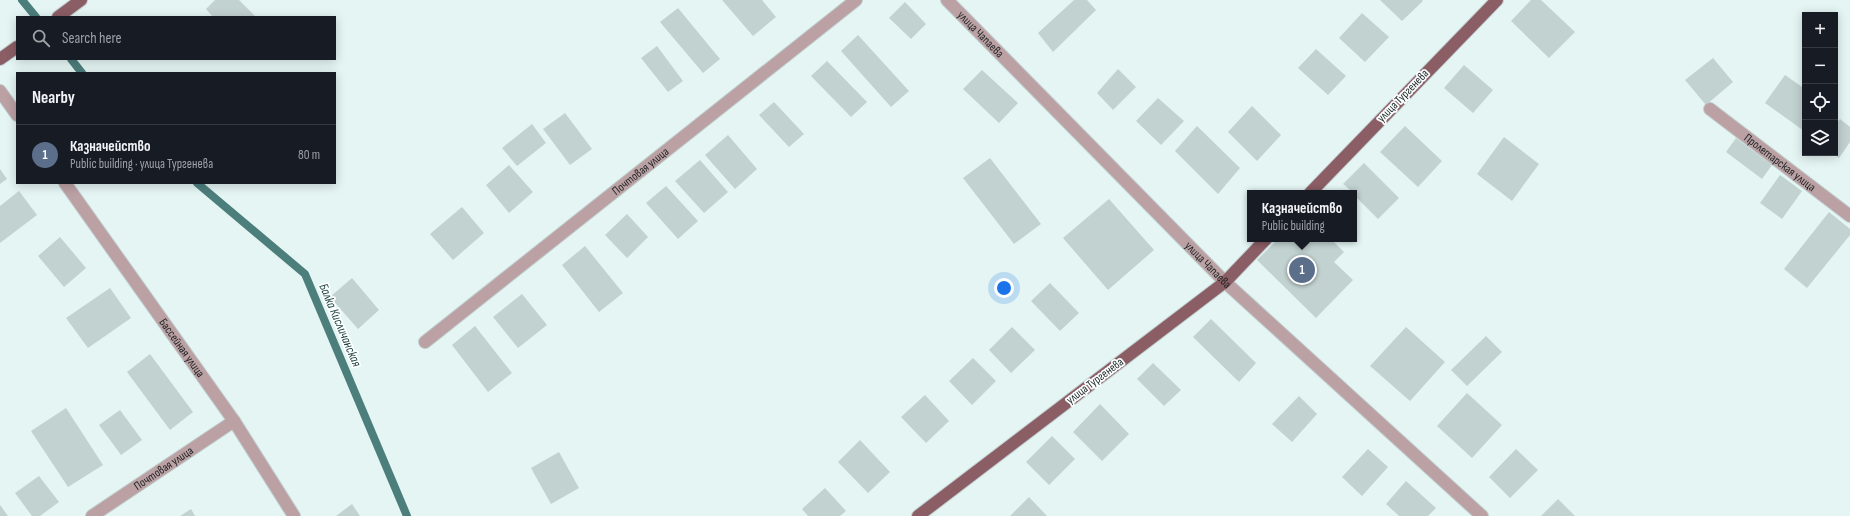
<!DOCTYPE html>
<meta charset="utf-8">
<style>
:root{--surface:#171b24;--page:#20242c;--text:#f1f3f6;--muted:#9ea1a6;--line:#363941;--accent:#ea580c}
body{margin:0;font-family:"Sofia Sans Condensed",sans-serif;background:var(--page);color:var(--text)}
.controls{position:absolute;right:12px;top:12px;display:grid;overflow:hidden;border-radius:0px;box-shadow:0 2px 10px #0003}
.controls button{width:36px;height:36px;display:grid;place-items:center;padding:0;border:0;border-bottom:1px solid var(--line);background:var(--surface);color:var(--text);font:20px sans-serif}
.you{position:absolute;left:1004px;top:288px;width:14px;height:14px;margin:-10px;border:3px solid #fff;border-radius:50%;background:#1a73e8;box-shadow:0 0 0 6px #1a73e833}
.badge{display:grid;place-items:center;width:26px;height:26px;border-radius:50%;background:var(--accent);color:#fff;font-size:13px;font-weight:700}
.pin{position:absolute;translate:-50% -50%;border:2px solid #fff;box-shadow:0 1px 4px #0006}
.popup{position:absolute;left:1247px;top:190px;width:110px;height:52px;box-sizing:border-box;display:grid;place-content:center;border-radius:0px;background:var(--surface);filter:drop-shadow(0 1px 3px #0005);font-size:13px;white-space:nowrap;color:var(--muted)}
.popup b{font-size:15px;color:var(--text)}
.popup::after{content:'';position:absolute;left:50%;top:100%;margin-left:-8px;border:8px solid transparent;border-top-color:var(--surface)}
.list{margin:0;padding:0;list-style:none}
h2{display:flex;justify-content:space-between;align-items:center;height:52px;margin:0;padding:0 16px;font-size:17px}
h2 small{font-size:13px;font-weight:400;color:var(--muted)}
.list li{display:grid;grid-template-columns:26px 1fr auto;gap:12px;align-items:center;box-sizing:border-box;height:60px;padding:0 16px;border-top:1px solid var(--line)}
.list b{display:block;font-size:15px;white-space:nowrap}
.list p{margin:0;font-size:13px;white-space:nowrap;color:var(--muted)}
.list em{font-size:13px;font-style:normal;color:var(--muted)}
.icon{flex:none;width:22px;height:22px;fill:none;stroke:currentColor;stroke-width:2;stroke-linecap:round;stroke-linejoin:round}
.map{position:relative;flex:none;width:1850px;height:516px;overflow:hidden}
.search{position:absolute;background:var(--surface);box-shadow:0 2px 10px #0003;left:16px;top:16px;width:320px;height:44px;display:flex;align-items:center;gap:10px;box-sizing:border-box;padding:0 14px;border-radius:0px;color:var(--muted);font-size:15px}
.panel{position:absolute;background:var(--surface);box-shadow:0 2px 10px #0003;left:16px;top:72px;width:320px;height:112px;border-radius:0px}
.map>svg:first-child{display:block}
</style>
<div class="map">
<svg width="1850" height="516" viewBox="0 0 1850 516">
<rect width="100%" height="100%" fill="#e4f5f3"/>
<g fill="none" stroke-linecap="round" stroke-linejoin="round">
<!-- stream -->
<path stroke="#4c7e7c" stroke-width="8" d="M22,0l14,17
M71,59l11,14
M197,183l108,91 102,242"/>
</g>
<!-- building -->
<path fill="#c2d2d1" d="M215,0h24l17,17h-43l-7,-8z
M722,0h40l14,17 -23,19z
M1074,0h13l9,10 -43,42 -15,-19z
M1380,0h42l1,1 -21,20z
M1531,0h10l34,32 -26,26 -38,-37z
M905,2l21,22 -15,15 -22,-21z
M678,8l42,51 -17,14 -43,-51z
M1362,13l27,24 -24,25 -26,-24z
M858,35l51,56 -18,16 -50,-56z
M657,46l26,35 -15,11 -27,-34z
M1316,49l30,27 -18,19 -30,-27z
M1713,58l20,24 -27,23 -21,-25z
M827,61l40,41 -16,15 -40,-41z
M1464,65l29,25 -20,23 -29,-25z
M1118,69l18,18 -23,23 -16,-17z
M982,70l36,33 -19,20 -36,-34z
M1785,75l20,14 -1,42 -39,-28z
M1158,98l26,23 -23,24 -25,-24z
M774,102l30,32 -15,13 -30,-32z
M1252,106l29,29 -24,26 -29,-29z
M565,113l27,36 -22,16 -27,-36z
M1840,119l10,8v15l-11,16 -7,-5h3v-28z
M532,124l14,19 -29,23 -15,-18z
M1197,126l43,42 -22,26 -43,-43z
M1405,126l37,35 -24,26 -38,-35z
M728,135l29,34 -22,20 -30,-34z
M1504,137l35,27 -27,37 -35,-27z
M1736,138l36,27 -10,14 -36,-27z
M990,158l51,66 -27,20 -51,-66z
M700,160l28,32 -24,21 -29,-32z
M1364,163l35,35 -21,21 -24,-24v-2l-11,-9z
M509,165l24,27 -24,21 -23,-28z
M0,169l7,10 -7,5z
M1780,175l22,16 -20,28 -22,-16z
M666,186l32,35 -20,18 -32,-36z
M19,191l18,24 -37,28v-37z
M1109,199l45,51 -46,40 -45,-52z
M462,207l22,26 -31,27 -23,-26z
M1829,212l21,17v6l-43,53 -23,-19z
M627,214l21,23 -21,21 -22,-23z
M60,237l26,31 -22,19 -26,-31z
M1278,239h53l13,13 -10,10 19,18 -37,38 -59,-58z
M585,246l38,47 -24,19 -37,-47z
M352,278l27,32 -21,19 -28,-32z
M1050,283l29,30 -19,18 -29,-30z
M110,288l21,30 -43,30 -22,-30z
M522,294l25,31 -29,23 -25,-31z
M1211,319l45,44 -17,19 -46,-45z
M475,326l37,47 -24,19 -36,-47z
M1012,327l23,23 -24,23 -22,-23z
M1406,327l39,35 -35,39 -40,-35z
M1486,336l16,16 -35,34 -16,-16z
M150,354l43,58 -23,18 -43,-58z
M973,358l23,23 -24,24 -23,-24z
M1153,363l28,27 -17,16 -27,-27z
M1467,393l35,32 -30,33 -35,-32z
M925,395l24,26 -23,22 -25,-26z
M1299,396l18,18 -25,28 -20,-18z
M1100,404l29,30 -27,27 -29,-29z
M66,408l37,57 -35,22 -37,-56z
M120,410l22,30 -21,15 -22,-30z
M1052,436l23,23 -26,26 -23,-23z
M860,440l30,32 -22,21 -30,-31z
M1368,449l20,18 -26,29 -20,-19z
M1516,449l22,21 -28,28 -21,-21z
M559,452l20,36 -28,16 -20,-36z
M39,476l20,26 -19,14h-8l-17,-23z
M1406,481l30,27 -8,8h-29l-13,-12z
M825,488l21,23 -6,5h-32l-6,-7z
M1029,497l18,19h-37z
M1558,499l17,17h-34z
M352,504l8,12h-24z
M0,505l8,11h-8z
M191,509l4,7h-15z"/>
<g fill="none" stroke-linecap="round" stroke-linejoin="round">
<defs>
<g id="minor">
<path id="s1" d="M947,0l278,282 257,234"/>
<path d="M0,91l17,24"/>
<path id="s2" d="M1710,109l140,107"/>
<path id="s3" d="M65,183l169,238 60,95"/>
<path id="s4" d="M425,342l431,-342"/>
<path id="s5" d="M92,516l142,-95"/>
</g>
<path id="major" d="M58,17l23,-17
M0,59l17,-12
M1310,193l187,-193
M918,516l307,-234 41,-43"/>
</defs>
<!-- minor casing -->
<use href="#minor" stroke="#c0cfce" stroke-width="14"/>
<!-- major casing -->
<use href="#major" stroke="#c0cfce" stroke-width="14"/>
<!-- minor -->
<use href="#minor" stroke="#bba0a4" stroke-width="12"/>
<!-- major -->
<use href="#major" stroke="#8b5d65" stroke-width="12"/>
</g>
<g text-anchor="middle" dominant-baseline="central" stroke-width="3.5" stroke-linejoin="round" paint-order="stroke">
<!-- street labels -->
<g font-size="12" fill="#1e2424" stroke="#fcffff">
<text stroke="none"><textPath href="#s1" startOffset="48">улица Чапаева</textPath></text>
<text transform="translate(1403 96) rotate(-46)">улица Тургенева</text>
<text stroke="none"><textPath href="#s2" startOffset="88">Пролетарская улица</textPath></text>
<text stroke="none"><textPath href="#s4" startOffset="275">Почтовая улица</textPath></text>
<text stroke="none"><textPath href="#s1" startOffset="372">улица Чапаева</textPath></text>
<text stroke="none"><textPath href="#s3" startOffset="202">Бассейная улица</textPath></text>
<text transform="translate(1095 381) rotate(-37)">улица Тургенева</text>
<text stroke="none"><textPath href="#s5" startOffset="86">Почтовая улица</textPath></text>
</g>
<!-- water labels -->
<g font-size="13" font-style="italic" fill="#1b3e3c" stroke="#fcffff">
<text transform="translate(340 325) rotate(67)">Балка Кисличанская</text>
</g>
</g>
</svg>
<div class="controls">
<button>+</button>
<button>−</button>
<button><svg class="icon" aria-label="locate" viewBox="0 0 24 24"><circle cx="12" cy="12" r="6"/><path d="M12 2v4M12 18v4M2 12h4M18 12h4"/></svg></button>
<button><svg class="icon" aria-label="layers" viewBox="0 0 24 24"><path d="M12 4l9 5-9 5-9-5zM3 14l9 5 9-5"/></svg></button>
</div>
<div class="you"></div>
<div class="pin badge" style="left:1302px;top:270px;background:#5c6f8a">1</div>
<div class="popup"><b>Казначейство</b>Public building</div>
<div class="search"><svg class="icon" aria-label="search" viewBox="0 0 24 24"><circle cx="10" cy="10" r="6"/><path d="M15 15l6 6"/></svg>Search here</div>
<section class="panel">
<h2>Nearby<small></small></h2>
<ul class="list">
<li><span class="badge" style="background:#5c6f8a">1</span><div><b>Казначейство</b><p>Public building · улица Тургенева</p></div><em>80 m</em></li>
</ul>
</section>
</div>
